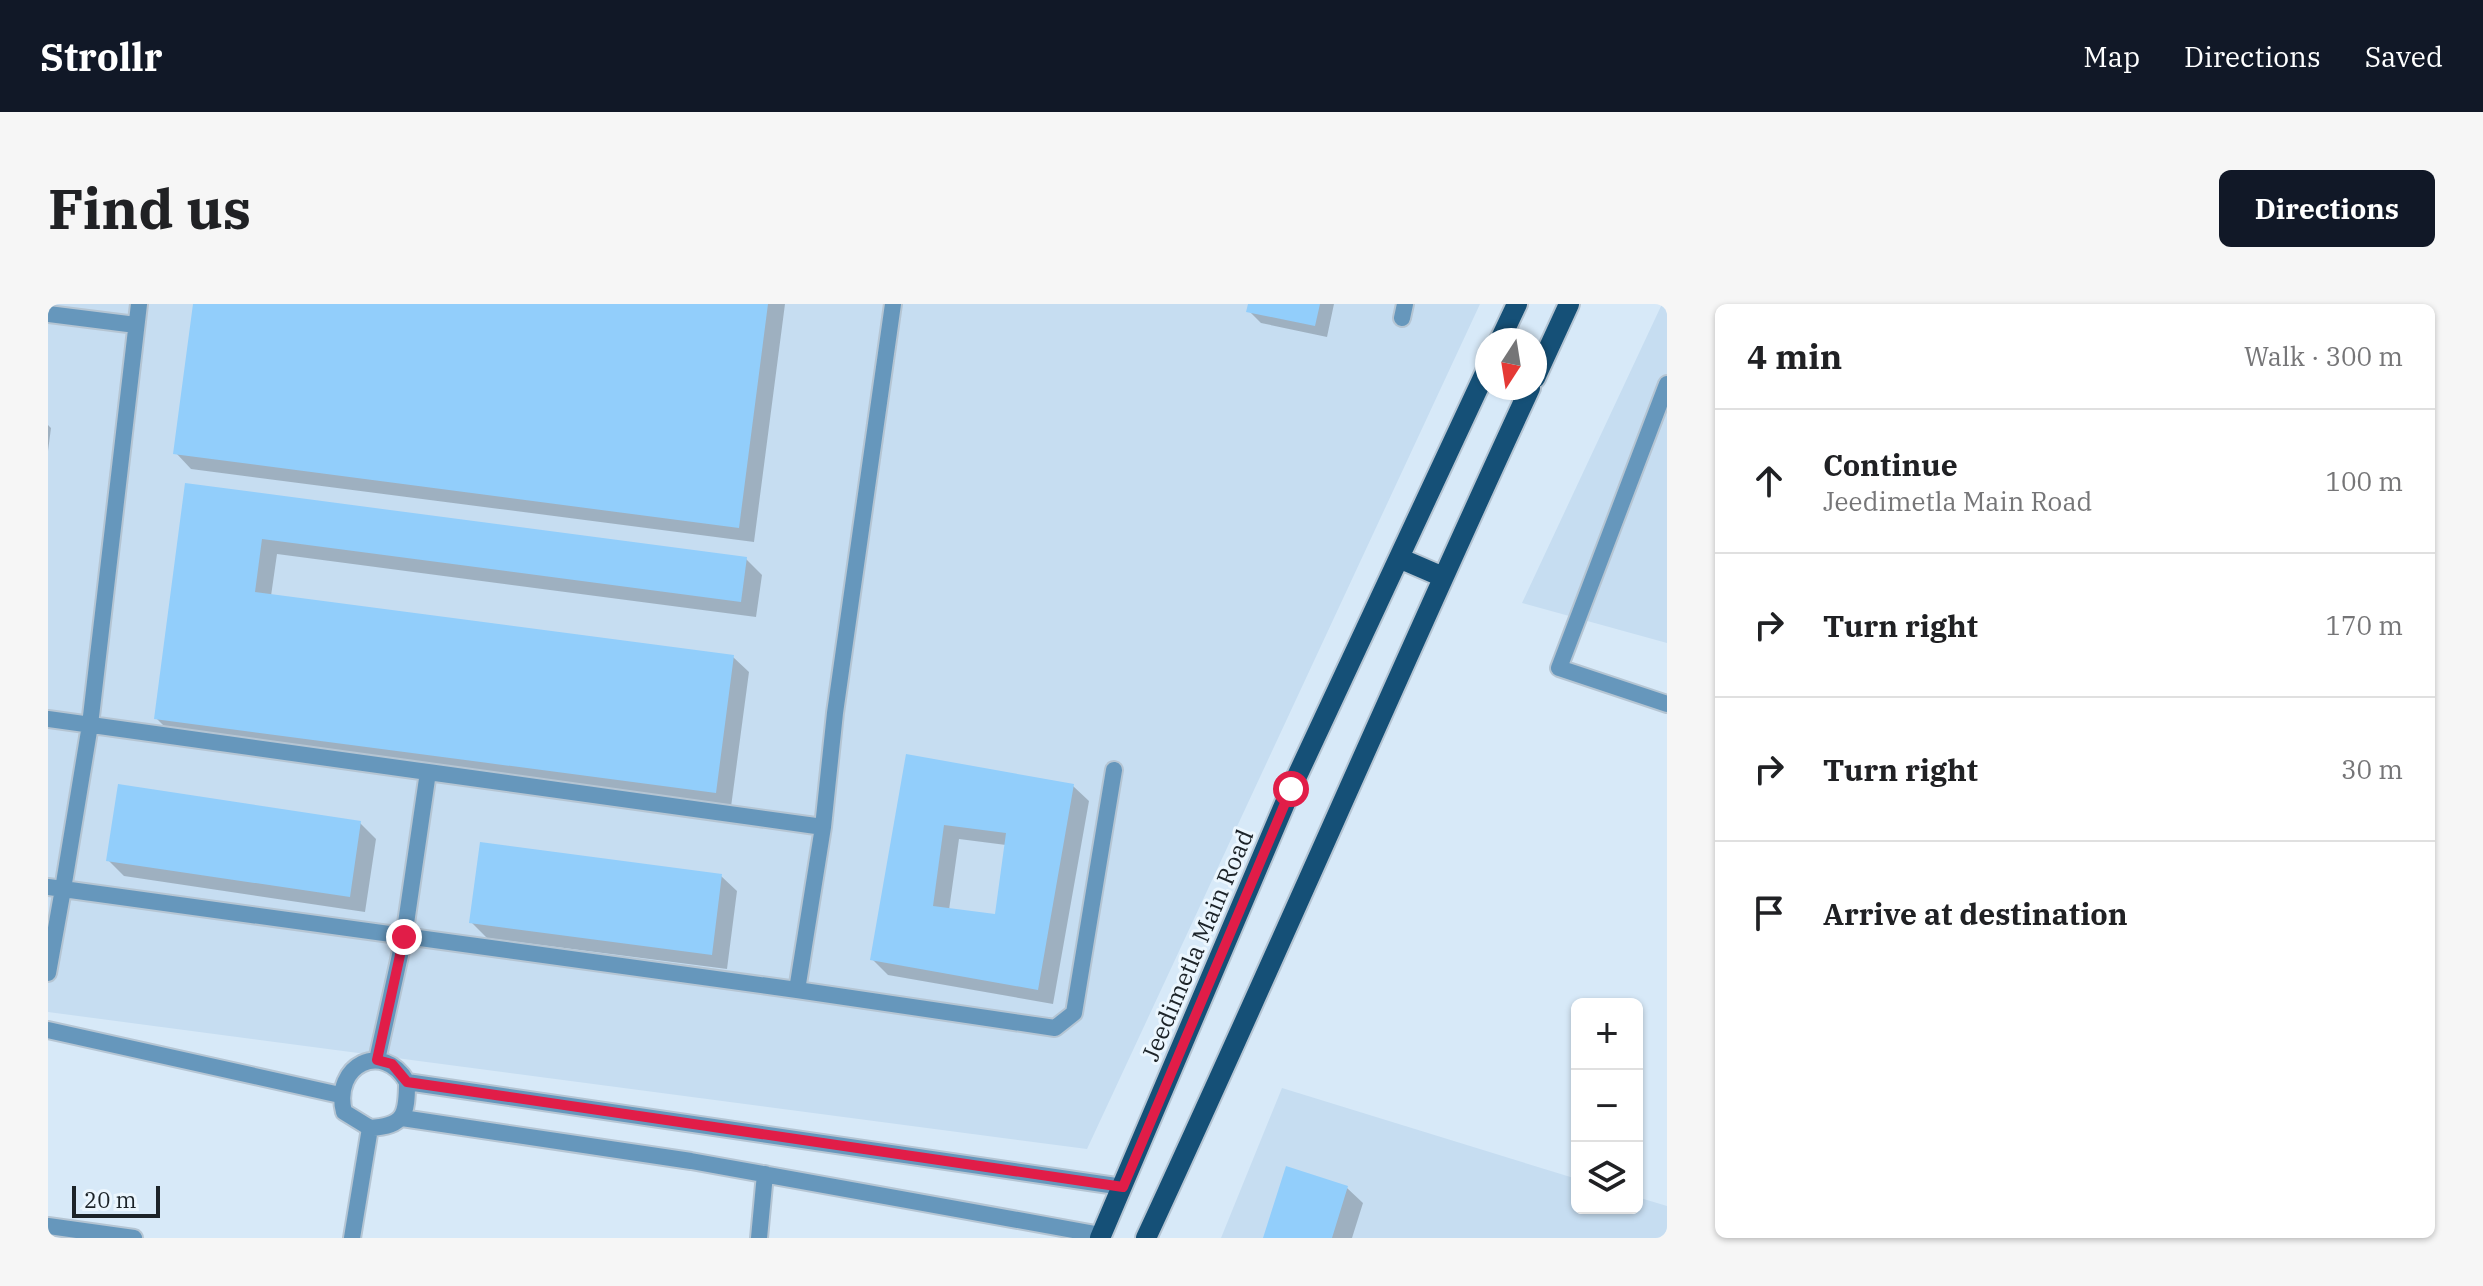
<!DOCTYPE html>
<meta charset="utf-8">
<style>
:root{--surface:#fff;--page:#f6f6f6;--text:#202124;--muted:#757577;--line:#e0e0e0;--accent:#111827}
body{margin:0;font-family:"IBM Plex Serif",serif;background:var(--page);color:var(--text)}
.controls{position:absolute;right:24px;bottom:24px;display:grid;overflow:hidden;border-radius:12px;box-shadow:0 2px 6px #0004}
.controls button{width:72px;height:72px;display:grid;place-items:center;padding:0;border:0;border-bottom:2px solid var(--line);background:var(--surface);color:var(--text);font:40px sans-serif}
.compass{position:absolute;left:1427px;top:24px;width:72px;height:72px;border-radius:50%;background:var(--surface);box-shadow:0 2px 6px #0004;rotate:192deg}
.scale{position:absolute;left:24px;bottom:20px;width:88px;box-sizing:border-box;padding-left:8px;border:4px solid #1c2328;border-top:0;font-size:22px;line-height:28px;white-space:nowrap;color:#1c2328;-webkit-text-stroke:6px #ebf6fe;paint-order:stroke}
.stop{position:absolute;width:24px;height:24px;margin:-18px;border:6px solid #e11d48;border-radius:50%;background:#fff}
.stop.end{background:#e11d48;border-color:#fff;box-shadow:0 2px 8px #0008}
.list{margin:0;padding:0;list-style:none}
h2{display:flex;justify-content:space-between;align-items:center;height:104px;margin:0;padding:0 32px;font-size:34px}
h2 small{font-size:26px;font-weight:400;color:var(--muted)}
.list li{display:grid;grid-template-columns:52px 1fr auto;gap:24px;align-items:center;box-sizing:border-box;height:144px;padding:0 32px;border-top:2px solid var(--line)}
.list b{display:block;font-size:30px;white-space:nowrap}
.list p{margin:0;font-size:26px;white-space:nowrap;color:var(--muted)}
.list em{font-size:26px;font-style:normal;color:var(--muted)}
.icon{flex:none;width:44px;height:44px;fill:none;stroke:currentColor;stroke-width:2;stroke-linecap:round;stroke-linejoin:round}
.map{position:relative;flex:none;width:1619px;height:934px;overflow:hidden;border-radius:12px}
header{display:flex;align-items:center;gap:48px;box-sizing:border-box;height:112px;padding:0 40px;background:var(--accent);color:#fff}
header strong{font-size:38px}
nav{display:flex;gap:44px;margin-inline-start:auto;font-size:28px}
.intro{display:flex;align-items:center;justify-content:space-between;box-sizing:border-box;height:192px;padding:0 48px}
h1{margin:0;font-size:56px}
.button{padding:20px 36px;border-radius:12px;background:var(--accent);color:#fff;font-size:28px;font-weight:700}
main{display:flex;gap:48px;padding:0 48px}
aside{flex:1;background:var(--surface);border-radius:12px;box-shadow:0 2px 6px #0004}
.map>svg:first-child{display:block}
</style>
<header>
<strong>Strollr</strong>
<nav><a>Map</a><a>Directions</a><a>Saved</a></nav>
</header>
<div class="intro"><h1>Find us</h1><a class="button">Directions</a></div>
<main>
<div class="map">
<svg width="1619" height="934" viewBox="0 0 1619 934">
<rect width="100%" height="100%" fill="#d7e9f8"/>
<!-- built -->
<path fill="#c6ddf1" d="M0,0h1432l-393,845 -1039,-137z
M1614,0h5v339l-145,-40z
M1234,784l295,91v29h60v-11l30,9v32h-446z"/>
<!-- shadow -->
<path fill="#0003" fill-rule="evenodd" d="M147,0h590l-31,238 -563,-73 -15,-16z
M1202,0h84l-7,33 -66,-14 -12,-12z
M0,121l3,3 -3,23z
M139,182l559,73 16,16 -6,42 -479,-63 -6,42 462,61 16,15 -18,135 -559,-73 -16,-16z
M860,452l165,30 16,15 -36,203 -165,-29 -16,-16zM911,535l47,6 -9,72 -48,-7z
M312,519l16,16 -11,73 -241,-36 -15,-15z
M673,572l16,15 -10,78 -240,-31 -16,-16z
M1299,884l16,15 -11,35h-86z"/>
<!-- building -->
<path fill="#92cefb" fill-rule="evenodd" d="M145,0h575l-29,224 -566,-74z
M1200,0h72l-5,22 -69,-14z
M137,179l562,74 -6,45 -479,-63 -7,53 479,63 -18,138 -562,-74z
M858,450l168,30 -36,206 -168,-30zM896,521l62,8 -11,81 -62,-8z
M70,480l243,37 -11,76 -244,-36z
M432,538l242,32 -10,81 -243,-32z
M1238,862l62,20 -16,52h-69z"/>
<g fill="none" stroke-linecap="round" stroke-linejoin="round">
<defs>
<path id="service" d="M91,0l-49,421 -27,164 734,101 258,38 19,-15 40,-243
M0,10l88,11
M1354,14l3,-14
M1619,80l-108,284 108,36
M0,415l380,53
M0,583l15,2 -15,84
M749,686l26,-163
M0,726l292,65
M329,756l27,-123 24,-165 395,55 12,-114 58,-409
M359,778c0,32 -2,44 -37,46l-26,-16c-12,-47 39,-72 63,-30l716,105
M354,814l289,43 410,74
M0,922l86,12
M304,934l18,-110
M711,934l6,-64"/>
<path id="primary" d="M1452,36l17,-36
M1487,74l34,-74
M1351,254l44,19
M1052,934l191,-449 196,-420
M1098,934c131,-282 253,-568 384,-850"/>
</defs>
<!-- service casing -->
<use href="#service" stroke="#b5c5d3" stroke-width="20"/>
<!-- primary casing -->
<use href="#primary" stroke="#b5c5d3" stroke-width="24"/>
<!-- service -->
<use href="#service" stroke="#6697bc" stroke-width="16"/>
<!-- primary -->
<use href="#primary" stroke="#155077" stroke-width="20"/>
</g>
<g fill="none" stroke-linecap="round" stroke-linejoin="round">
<!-- route -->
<path stroke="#e11d48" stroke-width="10" d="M356,633l-27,123 15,4 15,18 716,105 168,-398"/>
</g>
<g text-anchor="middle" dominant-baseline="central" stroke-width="6" stroke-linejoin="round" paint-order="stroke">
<!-- street labels -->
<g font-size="24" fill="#1c2328" stroke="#ebf6fe">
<text transform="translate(1149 641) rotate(-67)">Jeedimetla Main Road</text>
</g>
</g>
</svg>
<div class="controls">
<button>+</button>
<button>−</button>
<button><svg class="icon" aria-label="layers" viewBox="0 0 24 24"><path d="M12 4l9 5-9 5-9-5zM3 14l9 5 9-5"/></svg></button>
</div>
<svg class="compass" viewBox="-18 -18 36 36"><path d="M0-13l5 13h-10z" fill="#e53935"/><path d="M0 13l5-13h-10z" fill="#757577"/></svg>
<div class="scale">20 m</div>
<div class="stop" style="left:1243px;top:485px"></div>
<div class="stop end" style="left:356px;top:633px"></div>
</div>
<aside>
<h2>4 min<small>Walk · 300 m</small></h2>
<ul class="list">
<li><svg class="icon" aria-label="ahead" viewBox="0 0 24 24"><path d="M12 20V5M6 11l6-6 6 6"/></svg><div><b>Continue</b><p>Jeedimetla Main Road</p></div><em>100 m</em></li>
<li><svg class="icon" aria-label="right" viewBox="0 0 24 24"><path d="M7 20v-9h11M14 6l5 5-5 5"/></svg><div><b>Turn right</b></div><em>170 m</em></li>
<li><svg class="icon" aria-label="right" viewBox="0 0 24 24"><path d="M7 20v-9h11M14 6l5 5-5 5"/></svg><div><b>Turn right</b></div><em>30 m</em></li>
<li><svg class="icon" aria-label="arrive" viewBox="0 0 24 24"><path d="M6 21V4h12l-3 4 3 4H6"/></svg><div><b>Arrive at destination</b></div></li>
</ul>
</aside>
</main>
